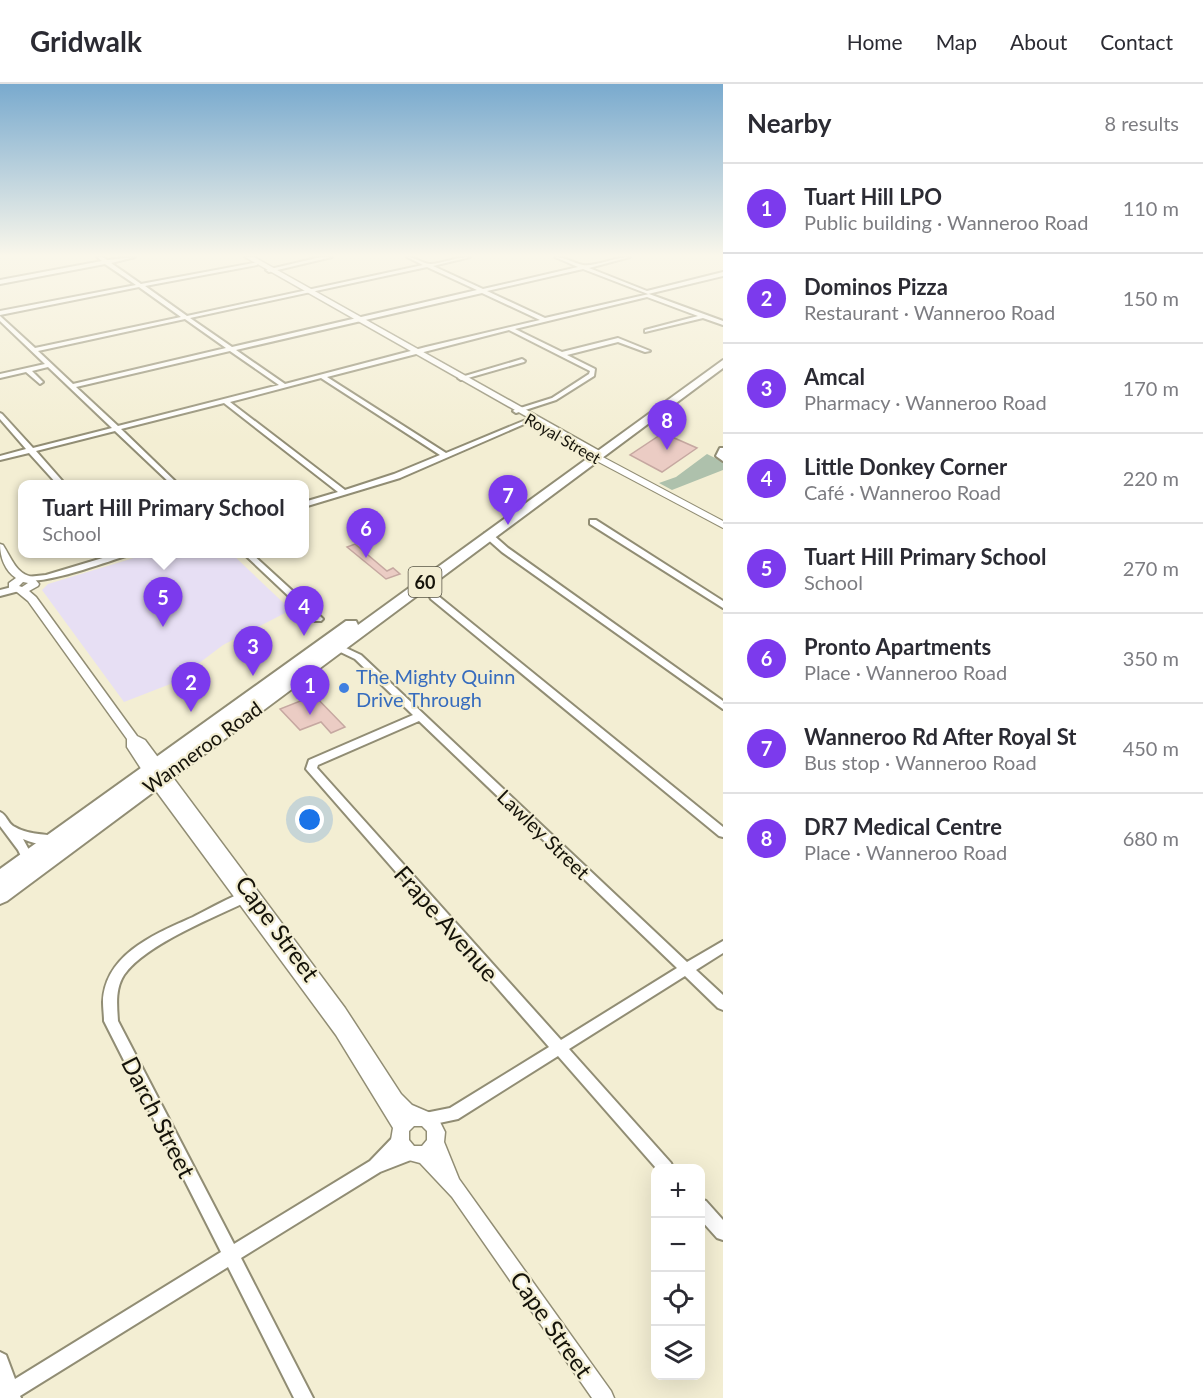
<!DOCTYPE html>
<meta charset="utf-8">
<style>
:root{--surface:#fff;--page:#f2f2f3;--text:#2b2b33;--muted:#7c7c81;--line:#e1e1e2;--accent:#7c3aed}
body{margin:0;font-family:Lato,sans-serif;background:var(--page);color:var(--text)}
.controls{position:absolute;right:18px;bottom:18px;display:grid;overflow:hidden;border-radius:12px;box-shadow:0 6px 24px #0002}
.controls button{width:54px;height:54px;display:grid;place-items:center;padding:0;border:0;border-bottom:2px solid var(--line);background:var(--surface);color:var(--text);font:30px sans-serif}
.you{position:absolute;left:310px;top:736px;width:21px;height:21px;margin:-15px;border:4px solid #fff;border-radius:50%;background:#1a73e8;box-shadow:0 0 0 9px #1a73e833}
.badge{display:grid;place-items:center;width:39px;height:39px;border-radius:50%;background:var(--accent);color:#fff;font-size:20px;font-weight:700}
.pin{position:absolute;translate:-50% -50px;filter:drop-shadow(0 2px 3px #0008)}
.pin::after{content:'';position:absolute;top:32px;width:21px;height:18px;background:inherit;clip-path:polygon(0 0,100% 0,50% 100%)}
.popup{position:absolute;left:18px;top:396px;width:291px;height:78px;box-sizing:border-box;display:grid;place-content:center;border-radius:12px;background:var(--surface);filter:drop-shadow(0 2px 4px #0005);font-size:20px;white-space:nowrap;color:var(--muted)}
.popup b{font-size:22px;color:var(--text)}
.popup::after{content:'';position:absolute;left:50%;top:100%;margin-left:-12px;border:12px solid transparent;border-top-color:var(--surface)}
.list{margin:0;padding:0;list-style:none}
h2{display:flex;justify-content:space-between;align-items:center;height:78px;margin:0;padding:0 24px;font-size:26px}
h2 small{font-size:20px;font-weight:400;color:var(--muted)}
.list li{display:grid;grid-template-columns:39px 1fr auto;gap:18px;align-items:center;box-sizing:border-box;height:90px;padding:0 24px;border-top:2px solid var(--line)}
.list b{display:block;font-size:22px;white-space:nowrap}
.list p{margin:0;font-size:20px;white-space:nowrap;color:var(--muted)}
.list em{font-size:20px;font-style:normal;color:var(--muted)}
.icon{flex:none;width:33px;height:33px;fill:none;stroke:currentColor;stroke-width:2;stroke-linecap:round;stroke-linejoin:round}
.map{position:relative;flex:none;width:723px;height:1314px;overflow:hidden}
header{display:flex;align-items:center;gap:36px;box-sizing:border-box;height:84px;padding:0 30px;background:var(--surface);border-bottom:2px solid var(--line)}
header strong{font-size:28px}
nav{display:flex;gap:33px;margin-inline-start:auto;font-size:21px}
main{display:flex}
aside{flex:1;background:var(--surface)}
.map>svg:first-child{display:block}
</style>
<header>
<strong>Gridwalk</strong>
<nav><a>Home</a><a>Map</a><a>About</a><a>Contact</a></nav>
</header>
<main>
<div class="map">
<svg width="723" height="1314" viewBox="0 0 723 1314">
<rect width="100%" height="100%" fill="#f3eed3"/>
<!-- education -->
<path fill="#e7dff4" d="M147,470h85l59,56 -68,35 -50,38 -49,19 -82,-112 6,-6z"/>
<!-- green -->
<path fill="#aec1ac" d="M707,370l16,8v8l-51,20 -13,-7 17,-6z"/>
<!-- building -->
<path fill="#ebccc4" stroke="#c6a8a1" stroke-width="1.5" d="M663,349l34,15 -35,24 -32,-17z
M355,460l32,27 6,-3 7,6 -14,5 -39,-32z
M311,608l34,35 -14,6 -10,-11 -21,8 -20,-21 23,-9 -3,-3z"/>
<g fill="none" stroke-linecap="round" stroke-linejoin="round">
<defs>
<path id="minor" d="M97,173h6l4,3 28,-3 -24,6 30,21 118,-22 -2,3 -112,21 42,30 236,-51 -16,-8c8,0 16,7 24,7 13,-1 25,-7 39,-7l-37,9 50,23 95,-22 -23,-10c10,0 18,6 28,8 10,2 33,-8 47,-8l-41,11 58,23 76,-19v4l-75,18 -65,-25 -96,22 58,27 104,-24 74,27v4l-20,-7 -58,14v-2l53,-14 -51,-19 -132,32 47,23 56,-14 32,13 -5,1 -27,-10 -51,13 28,14 -1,7 -38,24 -40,13 -3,-2 1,-1 38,-12 37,-24 1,-3 -81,-41 -182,47 119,76 87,-36 5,1 -138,60 -96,29v-5l34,-10 -114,-89 -103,26 57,55h-7l-56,-53 -79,20 29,33h-8l-28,-31 -29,7v-4l26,-7 -26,-30v-6l2,1 31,34 79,-20 -64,-61 -16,4 11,11 -3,2 -14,-12 -26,6v-4l45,-10 -45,-43v-5l35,32 146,-31 -42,-30 -139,28v-4l136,-26 -31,-21 -105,20v-4l102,-19zM427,183l50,23 -245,57 -42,-29zM482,209l58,27 -114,27 -141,37 -49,-34zM185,235l41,29 -153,36 -35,-33zM230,267l49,34 -161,41 -42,-39zM321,294l119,77 -46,19 -49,16 -115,-88z
M321,173h11l-63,15 -3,-2z
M522,275l3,2 -1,1 -63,18 -3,-2z
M720,364h3v13l-7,-5z
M590,436h6l127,81v7l-133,-84z
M485,449h6l17,15 215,153v8l-221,-157 -17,-15z
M116,470h11l-1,2c-17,5 -88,31 -100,23l1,-2 19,-2z
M244,470h8l69,63 2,2 -2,2h-6z
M16,502l3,1v4l-19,5v-6z
M434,510l3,1 286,232v10l-4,-1 -288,-237 -1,-2z
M331,557l30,14 326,307 36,-21v12l-27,17 27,25v15l-5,-2 -33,-32 -116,73 102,114 2,5h-17l-98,-112 -100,63 -33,7 -5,-2 -2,-5 2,-5 30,-6 99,-61 -243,-278 3,-9 104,-45 -58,-56 -27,-13 -2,-2zM419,637l258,247 -116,72 -244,-272 1,-3z
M0,728c7,3 7,10 13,14 15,9 29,7 44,11l2,3 -2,3c-11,3 -23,1 -34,-4l11,20 -2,3h-8l-6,-12 -18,-24z
M248,807l4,2 2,3 -2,3c-34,17 -107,45 -128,76 -9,14 -7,30 -6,46l116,223 136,-83 25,-26 5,-2 5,2 3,5 -6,9 9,-3 5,2 3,5 -3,5 -36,14 -139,86 72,140h-19l-66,-131 -208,129 1,2h-21v-46l6,3 9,24 206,-127 -117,-231c0,-6 -1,-13 -1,-19 2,-48 52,-68 90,-85 18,-9 36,-20 55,-26z
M700,1115l6,2 17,19v20l-6,-2 -17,-19z"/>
<path id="tertiary" d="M0,460l3,1c9,14 13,29 30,32l6,7 -1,2 -9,5 7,6 101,139 8,4 200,268 56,86 11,11 21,9 6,6 6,12 -1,10 15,37 152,212 3,7h-22l-140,-201 -32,-34 -15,-4 -7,-5 -7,-14 2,-12 -57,-93 -185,-251 -24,-37v-8l-99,-138 -11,-9 -8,-4v-5l7,-5c-11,-7 -16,-21 -16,-34zM23,498l5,1 -6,4 -3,-1zM414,1042h8l5,5v9l-5,6h-8l-5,-6v-9z"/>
<path id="secondary" d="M593,371h6l124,66v7l-130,-69z"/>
<path id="primary" d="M245,173h9l351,197 -9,2z"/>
<path id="trunk" d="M723,276v8l-716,533 -7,3v-35l346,-248h10l2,4z"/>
</defs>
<!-- minor casing -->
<use href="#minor" stroke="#918d74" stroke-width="4"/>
<!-- tertiary casing -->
<use href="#tertiary" stroke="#918d74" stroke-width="3"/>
<!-- secondary casing -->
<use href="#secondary" stroke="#918d74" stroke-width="2"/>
<!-- primary casing -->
<use href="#primary" stroke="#918d74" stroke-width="3"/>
<!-- trunk casing -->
<use href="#trunk" stroke="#918d74" stroke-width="4"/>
<!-- minor -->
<use href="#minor" fill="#fff" fill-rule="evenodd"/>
<!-- tertiary -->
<use href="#tertiary" fill="#fff" fill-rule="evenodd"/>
<!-- secondary -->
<use href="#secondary" fill="#fff" fill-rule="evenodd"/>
<!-- primary -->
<use href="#primary" fill="#fff" fill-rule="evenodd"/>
<!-- trunk -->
<use href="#trunk" fill="#fff" fill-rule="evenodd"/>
</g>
<!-- sky -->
<linearGradient id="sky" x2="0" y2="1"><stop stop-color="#79aace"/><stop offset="0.48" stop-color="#faf7eb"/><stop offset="1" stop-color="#faf7eb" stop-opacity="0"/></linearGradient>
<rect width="723" height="357" fill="url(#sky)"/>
<!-- markers -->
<circle fill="#3f7fe0" stroke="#f3eed3" stroke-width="2" cx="344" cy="604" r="6"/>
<g text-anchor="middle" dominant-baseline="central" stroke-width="4.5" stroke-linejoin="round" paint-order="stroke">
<!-- far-street labels -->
<g font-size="16" fill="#15130a" stroke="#f3eed3">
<text transform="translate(563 354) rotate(30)">Royal Street</text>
</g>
<!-- shield labels -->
<rect fill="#f3eed3" stroke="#585546" stroke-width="1.5" x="408.5" y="483" width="33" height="30" rx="4.5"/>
<g font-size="18" font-weight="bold" fill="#15130a">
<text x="425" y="498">60</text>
</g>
<!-- shop labels -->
<g font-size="20" fill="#366cbe" stroke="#f3eed3" text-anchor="start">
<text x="356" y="592">The Mighty Quinn<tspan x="356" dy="23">Drive Through</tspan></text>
</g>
<!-- street labels -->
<g font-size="20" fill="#15130a" stroke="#f3eed3">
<text transform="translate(202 663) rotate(-36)">Wanneroo Road</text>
<text transform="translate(544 750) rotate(44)">Lawley Street</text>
</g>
<!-- near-street labels -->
<g font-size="24" fill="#15130a" stroke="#f3eed3">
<text transform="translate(447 839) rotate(49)">Frape Avenue</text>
<text transform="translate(278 844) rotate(54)">Cape Street</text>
<text transform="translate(159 1033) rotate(63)">Darch Street</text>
<text transform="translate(552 1240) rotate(55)">Cape Street</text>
</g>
</g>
</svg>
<div class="controls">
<button>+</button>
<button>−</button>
<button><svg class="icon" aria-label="locate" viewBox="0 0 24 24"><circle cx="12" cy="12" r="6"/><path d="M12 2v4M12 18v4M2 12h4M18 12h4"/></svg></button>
<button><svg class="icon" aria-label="layers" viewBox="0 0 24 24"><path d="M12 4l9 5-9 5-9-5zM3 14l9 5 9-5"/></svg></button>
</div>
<div class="you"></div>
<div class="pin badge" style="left:310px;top:631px">1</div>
<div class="pin badge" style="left:191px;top:628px">2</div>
<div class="pin badge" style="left:253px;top:592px">3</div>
<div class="pin badge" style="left:304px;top:552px">4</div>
<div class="pin badge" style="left:163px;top:543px">5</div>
<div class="popup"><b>Tuart Hill Primary School</b>School</div>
<div class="pin badge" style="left:366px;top:474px">6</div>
<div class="pin badge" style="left:508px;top:441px">7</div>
<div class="pin badge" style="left:667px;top:366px">8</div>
</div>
<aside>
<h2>Nearby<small>8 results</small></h2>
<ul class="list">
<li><span class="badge">1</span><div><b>Tuart Hill LPO</b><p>Public building · Wanneroo Road</p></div><em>110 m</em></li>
<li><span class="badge">2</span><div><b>Dominos Pizza</b><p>Restaurant · Wanneroo Road</p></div><em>150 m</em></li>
<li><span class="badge">3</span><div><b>Amcal</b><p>Pharmacy · Wanneroo Road</p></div><em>170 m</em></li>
<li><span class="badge">4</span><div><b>Little Donkey Corner</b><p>Café · Wanneroo Road</p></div><em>220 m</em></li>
<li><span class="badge">5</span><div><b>Tuart Hill Primary School</b><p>School</p></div><em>270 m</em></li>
<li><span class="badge">6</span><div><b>Pronto Apartments</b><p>Place · Wanneroo Road</p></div><em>350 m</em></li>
<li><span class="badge">7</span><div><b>Wanneroo Rd After Royal St</b><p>Bus stop · Wanneroo Road</p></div><em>450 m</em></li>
<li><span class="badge">8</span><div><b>DR7 Medical Centre</b><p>Place · Wanneroo Road</p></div><em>680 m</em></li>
</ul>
</aside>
</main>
